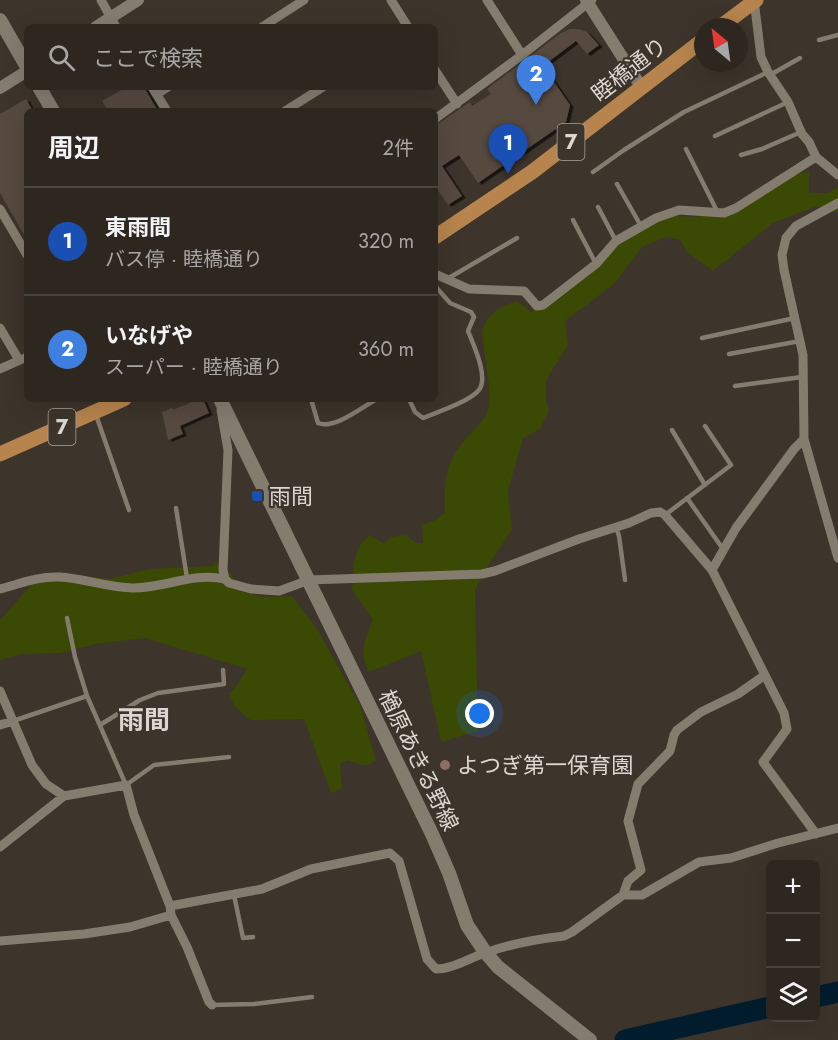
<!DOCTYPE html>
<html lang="ja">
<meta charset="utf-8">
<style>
:root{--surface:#2e2720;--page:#3a332d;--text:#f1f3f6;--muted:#a7a5a5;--line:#49443e;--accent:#8bbbb9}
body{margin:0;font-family:Jost,"Noto Sans JP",sans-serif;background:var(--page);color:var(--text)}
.controls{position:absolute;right:18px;bottom:18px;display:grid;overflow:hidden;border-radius:9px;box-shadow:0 6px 24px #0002}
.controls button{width:54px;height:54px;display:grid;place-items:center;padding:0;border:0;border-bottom:2px solid var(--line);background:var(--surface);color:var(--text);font:30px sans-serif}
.compass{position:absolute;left:694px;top:18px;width:54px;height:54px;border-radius:50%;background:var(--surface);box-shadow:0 6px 24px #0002;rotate:331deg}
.you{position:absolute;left:480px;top:714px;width:21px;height:21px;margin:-15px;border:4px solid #fff;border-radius:50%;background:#1a73e8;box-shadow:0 0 0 9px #1a73e833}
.badge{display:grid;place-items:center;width:39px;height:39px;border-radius:50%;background:var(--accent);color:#fff;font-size:20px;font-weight:700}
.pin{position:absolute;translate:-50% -50px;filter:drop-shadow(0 2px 3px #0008)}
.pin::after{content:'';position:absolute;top:32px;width:21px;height:18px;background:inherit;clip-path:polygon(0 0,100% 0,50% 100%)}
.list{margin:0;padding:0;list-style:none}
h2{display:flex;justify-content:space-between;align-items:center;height:78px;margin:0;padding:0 24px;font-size:26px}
h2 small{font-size:20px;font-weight:400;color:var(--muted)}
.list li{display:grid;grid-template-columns:39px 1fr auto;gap:18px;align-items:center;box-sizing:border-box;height:108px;padding:0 24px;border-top:2px solid var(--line)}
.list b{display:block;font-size:22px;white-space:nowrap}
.list p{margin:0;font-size:20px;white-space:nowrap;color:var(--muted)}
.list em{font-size:20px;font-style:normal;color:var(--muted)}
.icon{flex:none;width:33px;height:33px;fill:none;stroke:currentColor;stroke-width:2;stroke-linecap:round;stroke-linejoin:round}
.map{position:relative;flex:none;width:838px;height:1040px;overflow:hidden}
.search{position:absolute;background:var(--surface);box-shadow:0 6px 24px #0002;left:24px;top:24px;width:414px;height:66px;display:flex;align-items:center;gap:15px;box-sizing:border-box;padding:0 21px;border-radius:9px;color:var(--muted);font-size:22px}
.panel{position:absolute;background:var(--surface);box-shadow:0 6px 24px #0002;left:24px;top:108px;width:414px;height:294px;border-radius:9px}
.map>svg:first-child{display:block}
</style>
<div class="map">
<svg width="838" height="1040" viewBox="0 0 838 1040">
<defs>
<filter id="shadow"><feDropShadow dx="3.5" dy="2" stdDeviation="0" flood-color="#0009"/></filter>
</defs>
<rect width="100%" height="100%" fill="#3d342b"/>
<!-- green -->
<path fill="#3a4903" d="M809,172v21h19l10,-6v25l-21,-6 -44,17 -60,48 -26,-19 -7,-12 -14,-3 -24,10 -28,37 -49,37 3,24 -22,35v20l3,10 -9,19 -17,9 -15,53 4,39 -23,34 -14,26 3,141 -37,11 -20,-91 -52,21c-11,-22 -4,-32 4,-53l-21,-29c1,-21 0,-42 18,-55l14,9 7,-7 14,-2 11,8h7l-1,-18 14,-5 9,-7c-1,-34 0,-51 23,-77 7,-7 17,-16 20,-26 5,-17 -5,-60 -6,-79 4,-17 20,-26 35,-30l14,11 53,-32 34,-34 50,-32 22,3 44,-4 58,-39z
M214,562c17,7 18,14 25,29l25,6 28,-1 25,33 44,78 15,54 -11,5 -18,-6 -7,4 2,25 -11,4 -27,-74 -54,1 -16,-14 -5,-13 6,-5 12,-19 -102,-31 -49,6 -36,9 -38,1 -22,6v-40l42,-47 67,6 40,-10 63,-3z"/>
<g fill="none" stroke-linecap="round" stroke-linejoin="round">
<!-- river -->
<path stroke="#011d2d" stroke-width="21" d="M816,997l22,-5
M625,1040l145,-33"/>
</g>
<!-- building -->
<path fill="#554841" filter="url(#shadow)" d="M569,29h10l8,3 12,13 -12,9 -11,-13 -33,25 27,39 -4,17 -88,61 -19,-28 -17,11 20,30 -14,9 -13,-19v-60l35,-24 2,4 19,-12 -4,-5 74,-56z
M127,87h17l14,24h-50l-6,-10z
M26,99l7,12h-6v129l-27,-47v-79z
M199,399h4l6,14 -29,13 3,8 -15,6 -6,-28 10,-4 1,2z"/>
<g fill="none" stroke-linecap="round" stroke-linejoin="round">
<!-- service -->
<path stroke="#857c70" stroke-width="4.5" d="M819,40l19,-5
M770,75l30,-17
M715,136l73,-34
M686,149l32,64
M741,155l21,-6 39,-17
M593,172l31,-22 60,-38 84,-40
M617,184l24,42
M598,207l18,34
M573,220l22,42
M447,279l70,-41
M702,338l93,-20
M729,354l71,-13
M735,386l67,-9
M311,399l7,24c16,7 44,-16 59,-24
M409,399l6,13 8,6c14,-6 46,-16 56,-28 10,-13 -6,-46 -11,-59l6,-14 -3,-5 -21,-9 -15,-17
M96,415l33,95
M672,430l33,55
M687,498l36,51
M176,508l11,70
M665,515l66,-50 -26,-39
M616,527l3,9 6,44
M67,618l8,39 12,39
M13,721l74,-25 39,89 28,-20 75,-8
M100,725l40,-25 18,-7 66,-9 -1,-14
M234,895l9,43 10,-1
M212,1005l42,-1 58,-7"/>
<!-- minor -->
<path stroke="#857c70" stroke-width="9" d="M101,0l15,27
M391,0l17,27
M487,0l35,55
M754,0l7,57 7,15 20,30 14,32 7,8 7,15 22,18
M262,27l42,-27
M435,70l22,34
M152,87l15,24
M157,94l11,-7
M285,111l38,-24
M435,119l87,-64 70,-55
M838,203l-42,23 -10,12 -4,17 2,15 19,85 1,84 34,119
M0,209l27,46
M435,274l34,15 55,2 13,15 6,-1 53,-41 20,-23 40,-23 23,-8 45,3 12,-5 80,-51
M0,328l19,32
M0,369l27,-12
M221,410l7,40 -5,120 2,9 4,4 22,6 28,2 30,-11 173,-6 13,-3 84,-32 50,-16 22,-10 9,-1 5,3 47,55 72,143 3,16 -24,33 53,72
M712,570l24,-42 58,-79 10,-10
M0,589c19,-5 39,-13 59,-12 25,1 49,11 74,11 33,0 59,-16 92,-9
M0,691l32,74 14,19 18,12
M0,725l13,-4
M0,847l64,-51 62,-11 8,30 36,91 1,9 -41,12 -46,7 -84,7
M623,895h19l57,-33 32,-4 47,-15 60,-15
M170,906l92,-17 49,-20 79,-16 9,8 28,98 9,10c17,0 33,-11 49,-16 25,-9 53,-14 79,-17l8,-4 51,-37 5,-14 13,-11 -13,-49 10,-37 32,-33 4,-16 3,-5 24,-18 37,-18 27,-19
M171,915l16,32 22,55 3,3"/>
<!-- tertiary -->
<path stroke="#857c70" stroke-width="12" d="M586,0l56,88
M96,27l42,-27
M0,88l27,-17"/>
<!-- secondary -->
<path stroke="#857c70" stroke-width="14" d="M0,20l27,47
M39,87l14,24
M220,399l212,435 17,39 18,52 18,27 13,15 92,73"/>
<!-- primary -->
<path stroke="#b6844c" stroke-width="15" d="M720,27l36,-27
M435,237l97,-65 171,-132
M0,454l124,-55"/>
</g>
<!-- markers -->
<rect fill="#1a4fb4" stroke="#3d342b" stroke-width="2" x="251" y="490" width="12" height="12" rx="3"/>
<circle fill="#8d6e63" stroke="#3d342b" stroke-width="2" cx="445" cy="765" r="6"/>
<g text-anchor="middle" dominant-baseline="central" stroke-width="4.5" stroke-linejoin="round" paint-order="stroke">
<!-- shield labels -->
<g fill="#3d342b" stroke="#aca59e" stroke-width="1.5">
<rect x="557.5" y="124" width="27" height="36" rx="4.5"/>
<rect x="48.5" y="409" width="27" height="36" rx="4.5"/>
</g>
<g font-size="21" font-weight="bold" fill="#dcd6d0">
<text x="571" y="142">7</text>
<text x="62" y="427">7</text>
</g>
<!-- street labels -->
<g font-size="22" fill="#dcd6d0" stroke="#3d342b">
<text transform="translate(629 69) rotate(-38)">睦橋通り</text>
<text transform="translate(419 760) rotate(64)">楢原あきる野線</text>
</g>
<!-- poi labels -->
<g font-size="22" fill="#dcd6d0" stroke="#3d342b" text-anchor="start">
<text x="269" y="496">雨間</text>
<text x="457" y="765">よつぎ第一保育園</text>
</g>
<!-- quarter labels -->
<g font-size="26" font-weight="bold" fill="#dcd6d0" stroke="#3d342b">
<text x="144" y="720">雨間</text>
</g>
</g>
</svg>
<div class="controls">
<button>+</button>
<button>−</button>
<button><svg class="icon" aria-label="layers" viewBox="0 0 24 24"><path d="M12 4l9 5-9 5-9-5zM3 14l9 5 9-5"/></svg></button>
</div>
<svg class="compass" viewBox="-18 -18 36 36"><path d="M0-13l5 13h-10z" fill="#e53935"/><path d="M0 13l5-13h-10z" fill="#a7a5a5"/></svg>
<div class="you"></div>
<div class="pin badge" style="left:508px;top:174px;background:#1a4fb4">1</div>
<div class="pin badge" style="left:536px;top:105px;background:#3f7fe0">2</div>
<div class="search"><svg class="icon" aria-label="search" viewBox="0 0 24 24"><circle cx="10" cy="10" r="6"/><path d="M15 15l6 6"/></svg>ここで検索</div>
<section class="panel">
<h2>周辺<small>2件</small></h2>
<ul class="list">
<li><span class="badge" style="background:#1a4fb4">1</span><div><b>東雨間</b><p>バス停 · 睦橋通り</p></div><em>320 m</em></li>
<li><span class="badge" style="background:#3f7fe0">2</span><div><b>いなげや</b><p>スーパー · 睦橋通り</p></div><em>360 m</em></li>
</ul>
</section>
</div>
